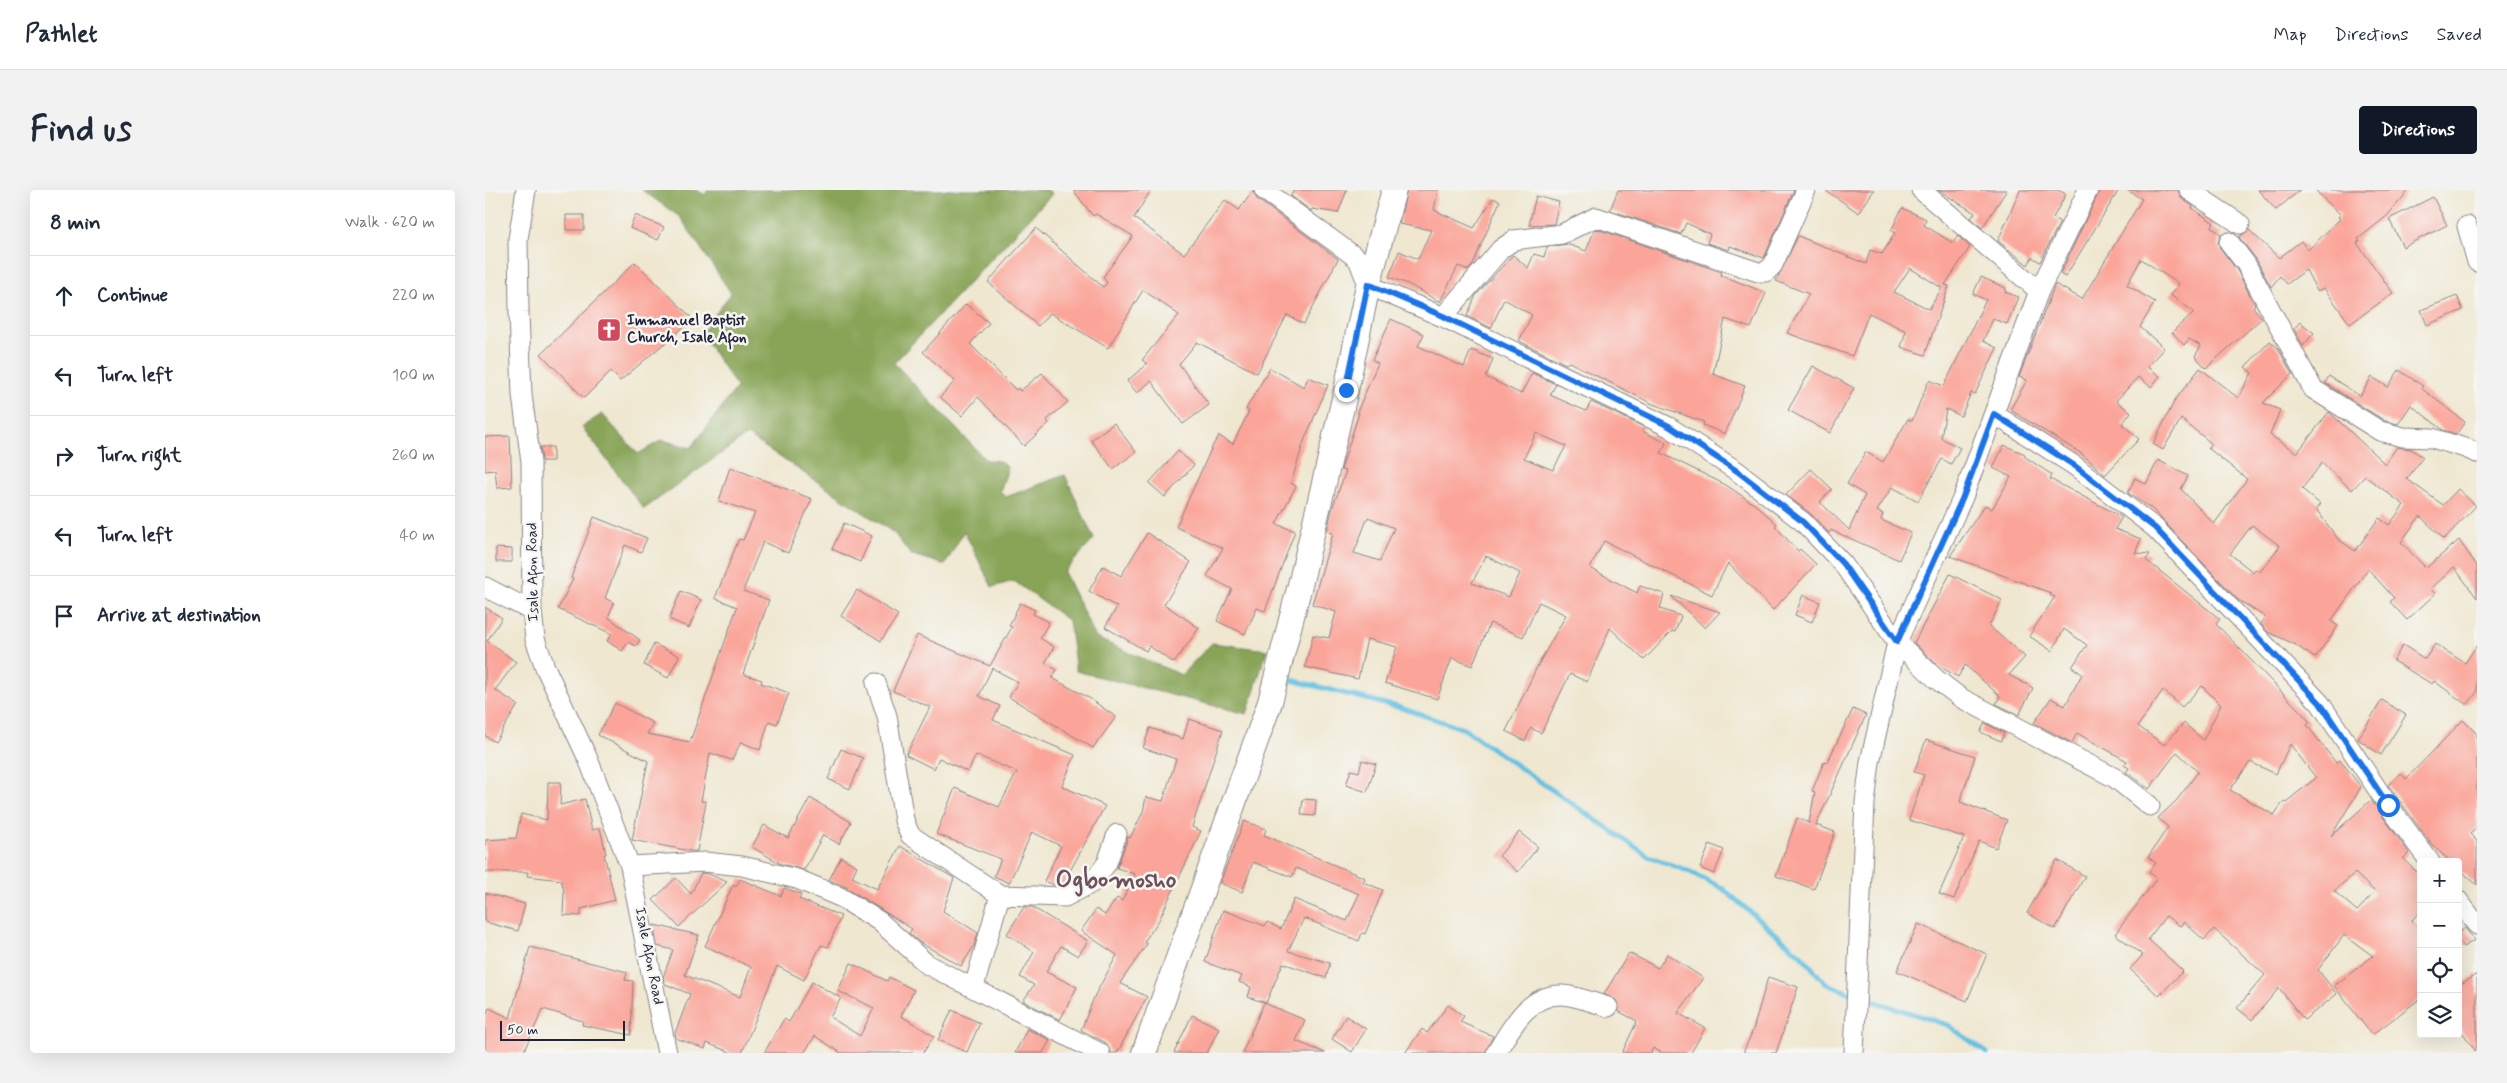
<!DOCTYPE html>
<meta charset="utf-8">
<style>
:root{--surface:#fff;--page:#f2f2f3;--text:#1f2937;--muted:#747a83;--line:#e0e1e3;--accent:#111827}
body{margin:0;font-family:Mynerve,sans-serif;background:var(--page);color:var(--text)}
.controls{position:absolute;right:15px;bottom:15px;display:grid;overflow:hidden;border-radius:5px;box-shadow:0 5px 20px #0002}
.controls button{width:45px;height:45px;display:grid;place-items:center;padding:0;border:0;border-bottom:1px solid var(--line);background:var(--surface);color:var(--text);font:25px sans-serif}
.scale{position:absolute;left:15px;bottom:12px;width:125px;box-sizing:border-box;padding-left:5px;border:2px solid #22223b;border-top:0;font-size:14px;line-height:18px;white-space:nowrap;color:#22223b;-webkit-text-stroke:4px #f6f6f2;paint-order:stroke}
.stop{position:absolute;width:15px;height:15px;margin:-11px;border:4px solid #1a73e8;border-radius:50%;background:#fff}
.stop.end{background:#1a73e8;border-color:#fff;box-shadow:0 1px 5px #0008}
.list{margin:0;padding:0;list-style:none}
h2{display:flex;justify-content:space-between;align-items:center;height:65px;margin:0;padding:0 20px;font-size:21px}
h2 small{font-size:16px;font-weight:400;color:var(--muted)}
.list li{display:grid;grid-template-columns:32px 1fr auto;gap:15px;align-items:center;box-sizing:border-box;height:80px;padding:0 20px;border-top:1px solid var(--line)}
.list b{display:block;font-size:19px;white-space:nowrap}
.list em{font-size:16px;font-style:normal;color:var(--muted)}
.icon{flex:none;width:28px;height:28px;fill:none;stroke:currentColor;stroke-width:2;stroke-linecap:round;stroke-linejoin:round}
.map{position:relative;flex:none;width:1992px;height:863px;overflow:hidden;border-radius:5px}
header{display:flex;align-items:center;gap:30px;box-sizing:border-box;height:70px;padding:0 25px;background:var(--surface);border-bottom:1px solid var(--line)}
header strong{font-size:24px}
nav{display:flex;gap:28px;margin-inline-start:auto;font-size:18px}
.intro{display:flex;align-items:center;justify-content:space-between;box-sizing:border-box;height:120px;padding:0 30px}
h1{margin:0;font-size:35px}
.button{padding:12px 22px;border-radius:5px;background:var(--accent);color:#fff;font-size:18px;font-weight:700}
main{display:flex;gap:30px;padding:0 30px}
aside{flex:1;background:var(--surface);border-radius:5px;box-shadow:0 5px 20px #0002}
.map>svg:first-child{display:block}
</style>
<header>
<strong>Pathlet</strong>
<nav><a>Map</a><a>Directions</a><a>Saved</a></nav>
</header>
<div class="intro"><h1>Find us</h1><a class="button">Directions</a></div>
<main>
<aside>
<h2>8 min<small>Walk · 620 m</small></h2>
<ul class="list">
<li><svg class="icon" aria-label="ahead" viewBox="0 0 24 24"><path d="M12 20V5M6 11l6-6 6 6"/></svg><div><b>Continue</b></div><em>220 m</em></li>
<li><svg class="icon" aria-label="left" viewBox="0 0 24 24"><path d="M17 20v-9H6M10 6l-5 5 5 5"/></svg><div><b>Turn left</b></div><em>100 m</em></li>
<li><svg class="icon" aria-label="right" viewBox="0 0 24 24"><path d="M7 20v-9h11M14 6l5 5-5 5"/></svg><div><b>Turn right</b></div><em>260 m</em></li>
<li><svg class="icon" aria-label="left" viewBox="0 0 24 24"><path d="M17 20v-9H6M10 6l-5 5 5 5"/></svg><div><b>Turn left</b></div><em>40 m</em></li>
<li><svg class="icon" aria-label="arrive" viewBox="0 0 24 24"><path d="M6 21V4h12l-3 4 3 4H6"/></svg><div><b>Arrive at destination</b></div></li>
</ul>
</aside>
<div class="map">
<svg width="1992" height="863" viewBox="0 0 1992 863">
<rect width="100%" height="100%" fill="#f6f6f2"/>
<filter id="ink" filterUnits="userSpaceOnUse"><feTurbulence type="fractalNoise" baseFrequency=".02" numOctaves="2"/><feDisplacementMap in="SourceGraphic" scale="10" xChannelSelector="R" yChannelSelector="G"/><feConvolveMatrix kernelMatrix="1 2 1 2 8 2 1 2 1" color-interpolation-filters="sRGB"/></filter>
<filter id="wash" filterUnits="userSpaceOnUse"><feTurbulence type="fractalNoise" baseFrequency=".0096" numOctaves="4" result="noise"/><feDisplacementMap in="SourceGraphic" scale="20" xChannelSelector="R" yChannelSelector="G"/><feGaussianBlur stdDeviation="1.12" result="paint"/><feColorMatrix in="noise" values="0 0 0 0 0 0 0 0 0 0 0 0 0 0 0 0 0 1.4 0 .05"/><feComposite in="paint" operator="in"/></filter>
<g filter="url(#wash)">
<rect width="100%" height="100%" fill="#efe7d0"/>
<!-- forest -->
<path fill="#88a457" stroke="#556349" d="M157,0h54l9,5 3,-5h340l4,4 -158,169 92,97 14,1 8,7 -8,23 6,6 59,-22 29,64 -30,33 32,66 85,37 31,-32 55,7 -20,64 -171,-43 -7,-50 -55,-40 -22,6 -28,-56 -19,34 -35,-11 -16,-21 -147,-98 -103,74 -62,-82 20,-13 36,40 24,-14 29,8 46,-61 -36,-53 30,-41 -51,-76z"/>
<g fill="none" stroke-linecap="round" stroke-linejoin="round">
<!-- stream -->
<path stroke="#64c1e2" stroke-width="5" d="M799,488l117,30 63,21 184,127 40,15 34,17 80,68 23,27 27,11
M1375,807l88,28 39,28"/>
</g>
<g id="blocks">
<!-- building -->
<path fill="#fba59a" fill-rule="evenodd" d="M588,0h78l-17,28 50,36 41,-54 14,10 14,-19 4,8 81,60 -34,65 -17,-9 -30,58 -60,-31 -18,22 30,41 -26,19 -32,-43 -14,12 -10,-12 20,-17 -5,-4 37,-45 -36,-25 -35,58 -58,-35 -12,13 -50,-44 48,-54 67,59 4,-4 -4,-6 30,-41 -37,-22 -3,2z
M809,0h53l-9,23 -26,-4 -1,2 -20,-15z
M922,0h31l-4,20 40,18 19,-30 7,3 -28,65 -4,4 -10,-4 -18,36 -32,-18 -19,-7 10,-26 19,8 13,-29 -32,-6z
M1133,0h176l-30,68 -34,-12 -1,4 -22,-7 3,-9 -24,-11 -5,11 -71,-24z
M1340,0h49l-15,23z
M1453,0h69l-25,38 -11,-10 4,-5z
M1535,0h38l8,4 -13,24 7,4 -20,40 -8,-5 -4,8 -30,-24z
M1615,0h19l-54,87 -5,-3z
M1642,0h51l4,9 11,7 -1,2 22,15 -3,4 10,7 -3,9 2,5 17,22 18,35 -2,2 9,11 -56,50 -11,-12 6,-10 -12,-7 -5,6 -12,-13 22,-20 -24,-17 9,-11 -38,-25 -14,26 28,17 -15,25 24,21 -17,19 13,9 -9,11 -13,-10 -22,24 15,11 -9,12 17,15 -34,36 -23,-21 -72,-44 17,-30 -8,-3 36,-93 27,15 60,-100z
M1773,0h42l-24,20z
M1830,0h94l-22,26 -29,23 2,2 -3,2 36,50 -43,31 -26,-36 -7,3 -11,-21 -19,14 -7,-8 -9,11 -15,-28 -17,-22 10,-7 30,28 22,-17 7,9 32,-31 -2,-2 3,-2z
M1051,6l23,6 -5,22 -25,1z
M1948,7l14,28 -44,22 -14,-28z
M1417,18l24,11 -2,6 29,18 5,-7 12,11 -25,38 4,1 -24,69 -24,-8 5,-16 -37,-18 -17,43 -65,-23 22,-39 -33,-13 22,-45 68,28 4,-14 12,4 13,-21 -4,-2zM1425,78l32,20 -13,21 -35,-17z
M81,25h18v15h-18z
M150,25l29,12 -6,13 -28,-12z
M1112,39l125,43 -1,3 45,18 -15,35 -26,-9 -12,55 32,12 -20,48 -22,-9 1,-3 -51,-18 -84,-42 -3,2 -47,-23 13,-26 -28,-16 -13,29 -24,-12 9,-21 37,-40 15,13 6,-14 10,3 3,-10 20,-3 19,7 8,-20z
M150,72l58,57 -73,62 -9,-10 -27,27 -43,-44z
M1496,87l25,11 -1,4 13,5 -11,27 -14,-5 -10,22 14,7 -22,46 -4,-1 -10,23 -15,-7 -5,29 19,10 -9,16 -9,-5 -24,42 -26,-14 -15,24 6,3 -2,6 30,13 -12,27 -68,-30 -2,3 -19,-20 -24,-18 25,-26 21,20 -12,13 29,28 16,-35 -18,-11 19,-32 17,10 25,-43 4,2 17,-41 15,6 42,-86 -13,-6z
M1972,106l6,14 -36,15 -6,-15z
M481,114l23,19 -19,21 46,46 2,-2 2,3 22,-18 26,29 -21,18 2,3 -25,23 -46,-49 -16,19 -22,-19 15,-16 -32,-29z
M906,129l33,15 -6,12 46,21 7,-17 22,9 -7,18 35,17 11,-21 24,11 -6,11 36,16 5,-9 53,25 -2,4 24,12 -5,10 65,32 31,21 20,18 -2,2 23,25 2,-2 16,15 -43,46 -45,-47 -16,32 -108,-54 -14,27 47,25 3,-7 24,8 -4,15 21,7 -6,16 -3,-1 -28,29 -34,-32 -23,54 -17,-8 -29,59 -10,-5 -6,13 -19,-10 32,-66 28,-50 -27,-13 -16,35 -33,-14 -18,43 -20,-8 -15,41 -52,-16 12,-36 -30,-8 -9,40 -53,-12 8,-32 16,3 7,-26 -24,-8 21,-71 -6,-2 6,-25 13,-35 -5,-1 18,-57 -2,-1 21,-49 -6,-3zM1051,243l30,13 -13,24 -29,-12zM883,327l26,11 -14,33 -26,-8zM1001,366l34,17 -11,24 -37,-14z
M1815,132l14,11 -11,13 -9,-17z
M1785,151l8,7 14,26 -29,29 17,7 -10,25 27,18 32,-41 56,52 12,-17 14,2 12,8 -16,22 36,26 15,-16 18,17 -32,33 -24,-23 -19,26 25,26 33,-28 18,26v32l-23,-31 -23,22 4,5 -28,26 -17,-18 4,-4 -26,-29 -37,52 7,5 -23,32 -21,-14 -26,-12 -7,-8 4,-7 -28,-18 -85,-90 -24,-16 7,-15 11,6 12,-24 30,16 -7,13 33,35 33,-45 -39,-31 3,-5 -30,-24 -18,31 -10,-6 22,-44 25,-32 38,30 14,-25 -7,-6zM1837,273l30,27 13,-14 39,29 -15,20 -10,-7 -24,33 -17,-12 -22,-30 4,-5 -18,-15zM1767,335l28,21 -20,26 -5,-3 -2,3 -23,-18z
M1328,176l41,22 -24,45 -42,-23z
M785,178l34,19 4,-10 20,8 -24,56 -13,42 5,3 -20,38 19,7 -30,80 -8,-3 -12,26 -28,-13 15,-32 -25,-13 16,-28 -47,-21 37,-82 6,-9 14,8 16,-33 -3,-2z
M1914,180l24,16 -2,2 44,34 -9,12 -13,-4 -32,-25 -13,19 -13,-3 -60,-38 4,-7 31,20 12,-19 16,10z
M629,233l22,29 -23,17 -22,-29z
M25,246l2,51 -15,1 -2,-18 -10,1v-34z
M1519,255l21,9 -1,2 28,19 -2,4 72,38 -7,12 26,10 -6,14 15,1 -4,6 74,59 -4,5 86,89 8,9 -3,3 29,38 4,-3 21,27 -30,49 40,-36 38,53 -6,6 18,17v35l-9,9 9,10v68l-49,37 -38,-49 39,-30 -29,-21 -26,35 19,24 -33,26 -25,-32 -27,32 -15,-12 28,-33 -51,-46 -10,11 -20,-18 -4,4 -14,-10 -18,23 35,32 -24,25 -29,-27 13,-14 -28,-21 42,-56 -8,-6 7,-9 -8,-6 20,-30 -10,-9 19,-18 21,-28 -21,-20 -28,37 -23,-17 3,-4 -5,-3 3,-4 -50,-28 -5,10 -38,-20 17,-25 14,8 17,-32 -10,-7 15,-22 -23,-16 -12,22 -23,-15 26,-39 -5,-2 1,-2 -101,-37 35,-51 7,4 19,-32 -18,-9zM1717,496l19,19 -18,35 -19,-17 -20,22 -26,-19 25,-36 19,17zM1805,554l26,34 -30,24 -2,-1 -10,14 -44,-25 20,-28 26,12zM1870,683l20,19 -18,19 -23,-20z
M55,257h13v14h-11z
M693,261l16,14 -29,32 -16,-14z
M245,277l82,32 -24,54 -25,-11 -20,49 26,9 -26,74 19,6 -1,3 28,10 -12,31 -8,-3 -9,29 -19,-8 -9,18 -22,-7 -9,48 5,1 -9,49h-6l-59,-11 16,-79 -50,-26 17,-32 38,20 -6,11 43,8 47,-135 -22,-9 24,-59 4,1 12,-27 -36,-12z
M109,327l53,21 -6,14 -16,-7 -20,53 9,5 -6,14 32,23 -4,6 -8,-4 -6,9 -15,-10 5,-7 -54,-25 15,-30 -2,-1z
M359,333l28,13 -12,26 -28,-13z
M662,343l44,29 -27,42 35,24 -25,35 -25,-17 -3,5 -41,-24 12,-20 -28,-16 14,-25 18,10z
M11,358l16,1v13h-16z
M1465,384l52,26 -13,26 36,31 -16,18 24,13 -14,27 -23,-11 4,-8 -35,-31 -7,12 -21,-12 -23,-22z
M372,400l41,25 -17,26 -40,-25z
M196,401l20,9 -12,28 -20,-9z
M1318,405l17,7 -8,20 -17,-7z
M1186,406l49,16 -15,16z
M535,413l15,7 -2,4 16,8 -9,16 14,9 -9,16 12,7 -5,8 37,20 27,19 -23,31 -84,-51 9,-15 -26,-14 -13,28 21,10 -7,14 82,35 -13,31 43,20 -43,80 -8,-1 -10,-4 17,-35 -29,-14 -23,51 -15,-7 7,-17 -65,-25 19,-46 44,19 18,-35 -41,-17 -8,17 -29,-14 -5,11 -28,-14 24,-48 -37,-16 24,-56 73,31 22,-39 -3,-1z
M0,417l17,11 -15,23 29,21 -21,28 23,15 -23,37 -10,-6z
M169,454l25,12 -11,22 -24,-13z
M1950,454l30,19 12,-18v47l-10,13 -33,-24 -2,3 -39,-23 10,-16 22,14z
M1897,510l24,15 -25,40 -23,-16z
M1368,519l13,6 -50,110 19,7 -21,57 -38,-13 21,-58 12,5 6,-31 -3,-1 12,-29 3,1z
M704,529l34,11 -31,97 9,4 -42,89 -15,22 3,2 -27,39 27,14 -30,56h-6l-5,-10 -25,-13 14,-35 22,-40 -36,-24 15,-22 9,6 12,-17 5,3 13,-27 -18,-6 11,-31 2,1 13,-26 3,-15 17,4 13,-42 -33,-11 7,-20 33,11z
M1978,530l14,14v94l-7,6 7,7v44l-19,-17v-6h-7l-19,-17 -44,-60 13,-12 5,6z
M1500,533l19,10 -3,8 -21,-9z
M1441,550l49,16 -15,46 47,18 -11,28 -17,-7 -25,58 -15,-5 25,-57 -55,-17 15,-45 -10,-3z
M356,559l22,9 -13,31 -22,-10z
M877,570l14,4 -9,28 -21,-7 5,-15 8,2z
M63,592h13l-1,23 25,-6 7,31 8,-2 6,26h-2l11,46 -34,9v7l-18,-1 1,-24 -3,-11 -34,-4 1,-4h-43v-32l31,-2 5,-24 26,6z
M325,608l41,24 -12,22 -16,-9 -19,35 -23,-6 -29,-17 12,-22 24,13z
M818,609l13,1 -1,16 -14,-1z
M759,631l22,8 -2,6 101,43 -2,4 20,8 -18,44 -3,-1 -3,8 -55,-23 -16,33 42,12 -4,15 -43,-15 -17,40 -18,-6 3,-10 -12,-5 3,-6 -37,-14 18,-52 42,16 2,-4 14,7 13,-30 53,22 12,-27 -63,-26 -4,9 -39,-15 -11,30 -22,-9z
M1034,642l19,15 -20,25 -19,-16z
M1225,654l14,6 -10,24 -14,-6z
M415,656l54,32 -11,33 35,22 -4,13 -13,20 -42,-24 -10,-9 3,-4 -27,-17 -39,-25 -17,-7 12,-23 16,9 -5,11 25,12z
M1572,670l28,16 -30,53 -28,-16z
M216,683l8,1 18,8 -48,45 -26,-27 23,-22 15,16z
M255,689l41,17 3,-8 17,6 -2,5 42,17 -13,31 -7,-2 -17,35 -27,-14 -35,87h-10l-25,-10 -2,6 -29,-11 -1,-5 15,-39 -25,-10 -2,-7 10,-27 -16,-4 -3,-19v-2l45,10 -14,40 55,22 11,-30 -46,-21 28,-61 3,2z
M0,703l40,11 -7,27 -33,-9z
M539,717h8l56,34 -10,15 -17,-10 -15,26 31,15 -17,33 -37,-19 11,-16 -14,-8 14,-25 -27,-18z
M1433,734l69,30 -20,47 -70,-30z
M1980,738l10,12 -12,7 -5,-7v-7z
M45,757l97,25 -2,8 8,1 -2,54 -49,-10 1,-4 -40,-12 -20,44h-38v-35l4,-10 21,10z
M1144,763l29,15 9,-14 36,24 -25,35 27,15 -14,25h-29l-9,-5 -2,5h-29l15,-32 -19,-10 -2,-11 -12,-6z
M366,773l36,18 2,-4 25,13 -13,26 33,20 -11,17h-82l-26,-17 -11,17h-40l20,-34 5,3 23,-40 29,16 -11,19 30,19 14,-28 -36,-17z
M1992,784v79l-19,-27v-40z
M1283,787l30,10 -22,66h-33l10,-23z
M779,813l41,17 -9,21 29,12h-83z
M963,815l16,11 -4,6 33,14 -8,17h-80l17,-24 5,4z
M467,820l28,13 -13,29 -29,-12z
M707,825l27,13 -12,25h-33z
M861,826l20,13 -14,23 -20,-13z
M542,839l23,11 -7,13h-28z"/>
</g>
</g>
<g filter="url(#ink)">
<use href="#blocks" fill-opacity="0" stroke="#888486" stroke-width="1"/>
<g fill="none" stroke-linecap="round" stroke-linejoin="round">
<defs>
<path id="minor" d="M41,0l-8,49 1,73 3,83 9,67 1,149 3,28 10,28 43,92 42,107 37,187
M779,0l94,69 10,26 75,32 226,110 68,44 66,51 40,42 54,78 39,37 25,19 154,80 35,28
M1436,0l118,101
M1704,0l51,34
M1982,36l10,36
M1744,52l17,22 67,125 67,42 23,6 29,1 33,10 12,5
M958,127l58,-68 13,-9 48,-6 34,-17 162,55h8l7,-7 33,-75
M1509,224l81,52 80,62 165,175 68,102 42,57
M0,397l47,24
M391,493l11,33 17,104 6,15 90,60 65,2 27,-14 15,-20 10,-29
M145,676l75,-4 37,4 55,13 43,18 39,24 49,44 172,88
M1973,710l19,25
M489,797l26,-92
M1011,863c15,-25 33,-60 67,-58 14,1 31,8 45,12
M1369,863l11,-250 5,-41 27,-120 66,-145 76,-206 49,-101"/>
<path id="major" d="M659,863l126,-351 31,-121 45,-191 22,-105 26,-95"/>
</defs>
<!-- minor casing -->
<use href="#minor" stroke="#888486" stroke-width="21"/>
<!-- major casing -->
<use href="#major" stroke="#888486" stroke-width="26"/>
<!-- minor -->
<use href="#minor" stroke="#fff" stroke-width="19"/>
<!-- major -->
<use href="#major" stroke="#fff" stroke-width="24"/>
</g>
</g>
<g fill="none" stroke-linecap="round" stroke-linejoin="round" filter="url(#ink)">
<!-- route -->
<path stroke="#1a73e8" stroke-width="6" d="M861,200l22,-106 75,32 226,110 68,45 66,51 40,42 54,78 66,-145 31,-83 81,52 80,62 165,175 68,102"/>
</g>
<!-- icons -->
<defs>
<symbol id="church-square" viewBox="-11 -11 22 22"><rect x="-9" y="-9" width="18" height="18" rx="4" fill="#d1495b" stroke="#f6f6f2"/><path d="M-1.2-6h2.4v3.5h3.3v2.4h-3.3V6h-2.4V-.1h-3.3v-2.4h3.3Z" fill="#fff"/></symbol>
</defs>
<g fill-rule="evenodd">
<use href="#church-square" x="110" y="126" width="28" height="28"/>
</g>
<g text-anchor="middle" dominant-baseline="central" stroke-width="5" stroke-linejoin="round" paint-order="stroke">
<!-- poi labels -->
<g font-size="15" font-weight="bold" fill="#22223b" stroke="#f6f6f2" text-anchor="start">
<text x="142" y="131">Immanuel Baptist<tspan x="142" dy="17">Church, Isale Afon</tspan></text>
</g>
<!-- street labels -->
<g font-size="15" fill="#22223b" stroke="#f6f6f2">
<text transform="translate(48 382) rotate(-91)">Isale Afon Road</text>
<text transform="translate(164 766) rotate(79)">Isale Afon Road</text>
</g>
<!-- town labels -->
<g font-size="25" font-weight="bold" fill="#6e505c" stroke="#f6f6f2">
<text x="631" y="690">Ogbomosho</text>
</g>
</g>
</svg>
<div class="controls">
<button>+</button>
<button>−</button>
<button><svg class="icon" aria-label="locate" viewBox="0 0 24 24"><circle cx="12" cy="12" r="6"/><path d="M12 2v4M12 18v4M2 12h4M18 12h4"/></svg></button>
<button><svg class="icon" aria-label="layers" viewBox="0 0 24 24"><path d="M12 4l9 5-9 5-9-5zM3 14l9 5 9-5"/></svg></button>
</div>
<div class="scale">50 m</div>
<div class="stop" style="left:1903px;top:615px"></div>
<div class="stop end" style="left:861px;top:200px"></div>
</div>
</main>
